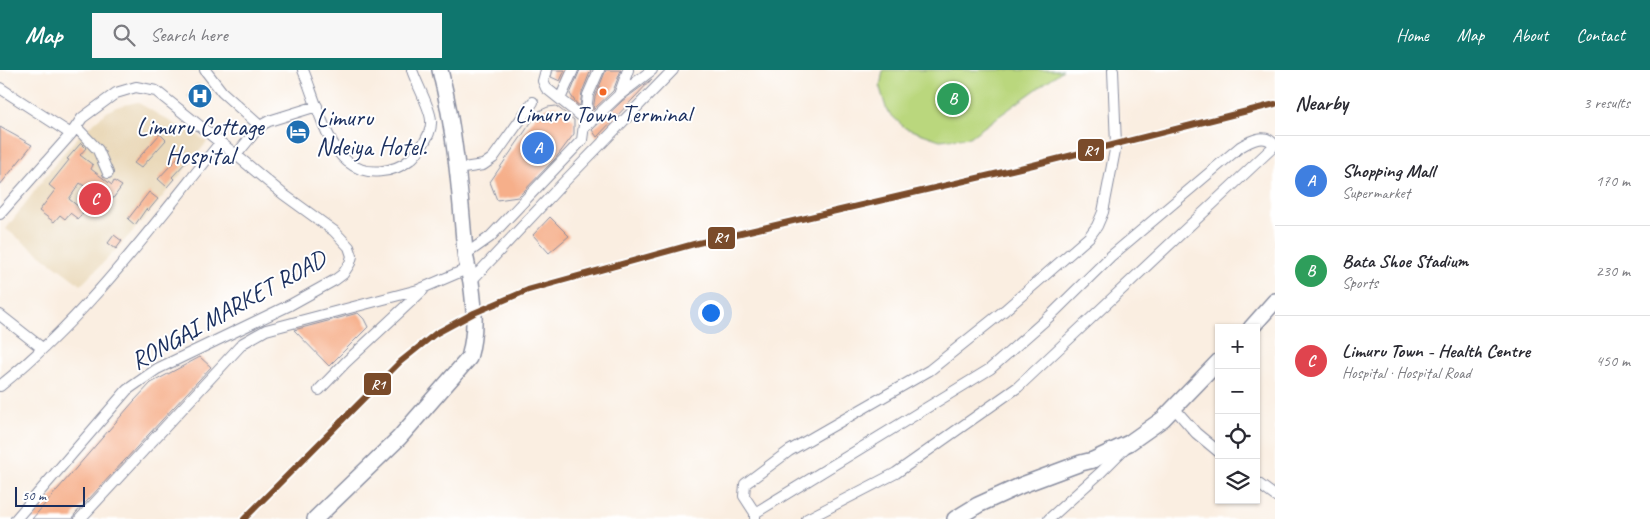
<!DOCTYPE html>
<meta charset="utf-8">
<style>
:root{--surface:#fff;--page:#f7f7f7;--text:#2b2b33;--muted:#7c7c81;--line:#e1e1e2;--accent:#0f766e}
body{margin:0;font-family:Caveat,sans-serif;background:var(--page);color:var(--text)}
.controls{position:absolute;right:15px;bottom:15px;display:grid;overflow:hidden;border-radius:0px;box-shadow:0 1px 4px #0004}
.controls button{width:45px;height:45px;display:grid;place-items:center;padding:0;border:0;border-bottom:1px solid var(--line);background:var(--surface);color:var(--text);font:25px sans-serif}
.scale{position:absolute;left:15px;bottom:12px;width:70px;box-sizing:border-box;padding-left:5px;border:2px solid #1b2f5e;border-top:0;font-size:14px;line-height:18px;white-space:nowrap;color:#1b2f5e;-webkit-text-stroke:4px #fff;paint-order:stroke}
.you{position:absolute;left:710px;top:242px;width:18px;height:18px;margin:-12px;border:4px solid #fff;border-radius:50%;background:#1a73e8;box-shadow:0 0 0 8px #1a73e833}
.badge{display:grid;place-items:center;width:32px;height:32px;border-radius:50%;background:var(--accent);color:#fff;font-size:16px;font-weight:700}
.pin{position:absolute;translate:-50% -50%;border:2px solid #fff;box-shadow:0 1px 5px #0006}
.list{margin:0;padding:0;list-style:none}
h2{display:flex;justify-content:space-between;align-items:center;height:65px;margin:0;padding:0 20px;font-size:21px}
h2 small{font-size:16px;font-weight:400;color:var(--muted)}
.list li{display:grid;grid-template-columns:32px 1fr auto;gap:15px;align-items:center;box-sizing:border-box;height:90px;padding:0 20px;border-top:1px solid var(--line)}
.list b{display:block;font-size:19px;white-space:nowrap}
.list p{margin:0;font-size:16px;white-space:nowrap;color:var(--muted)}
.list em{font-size:16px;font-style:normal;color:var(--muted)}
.icon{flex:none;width:28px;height:28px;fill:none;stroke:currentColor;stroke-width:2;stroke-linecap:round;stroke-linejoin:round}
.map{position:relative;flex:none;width:1275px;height:449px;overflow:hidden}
header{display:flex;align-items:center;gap:30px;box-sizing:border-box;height:70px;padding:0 25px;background:var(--accent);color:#fff}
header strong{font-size:24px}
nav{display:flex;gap:28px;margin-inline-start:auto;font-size:18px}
.search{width:350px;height:45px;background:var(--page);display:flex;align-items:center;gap:12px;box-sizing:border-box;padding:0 18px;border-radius:0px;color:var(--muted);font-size:19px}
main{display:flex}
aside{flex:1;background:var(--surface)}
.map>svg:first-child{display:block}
</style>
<header>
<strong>Map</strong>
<div class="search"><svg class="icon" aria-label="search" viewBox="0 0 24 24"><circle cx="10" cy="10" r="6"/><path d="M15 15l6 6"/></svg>Search here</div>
<nav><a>Home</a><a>Map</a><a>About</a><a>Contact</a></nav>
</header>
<main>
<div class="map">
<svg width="1275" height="449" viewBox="0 0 1275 449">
<rect width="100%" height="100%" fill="#fff"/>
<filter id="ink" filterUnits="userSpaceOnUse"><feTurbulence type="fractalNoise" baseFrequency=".02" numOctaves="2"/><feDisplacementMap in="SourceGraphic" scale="10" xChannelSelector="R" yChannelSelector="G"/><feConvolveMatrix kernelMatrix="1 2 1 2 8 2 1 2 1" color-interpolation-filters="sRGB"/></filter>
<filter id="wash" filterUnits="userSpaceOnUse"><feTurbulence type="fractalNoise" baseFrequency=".0096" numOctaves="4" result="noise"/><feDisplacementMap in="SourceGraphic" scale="20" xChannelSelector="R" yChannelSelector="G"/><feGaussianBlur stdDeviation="1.12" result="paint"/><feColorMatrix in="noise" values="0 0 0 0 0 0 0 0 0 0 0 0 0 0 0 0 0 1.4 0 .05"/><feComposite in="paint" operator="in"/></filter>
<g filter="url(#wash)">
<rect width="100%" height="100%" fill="#faeee1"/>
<!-- built -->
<path fill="#ead9ba" d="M197,13l16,13 -11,13 -15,-13z
M137,32l39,23 17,7 14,10 -62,76 -31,34 -33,33 -75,-56 55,-73 20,-22 24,-21 11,-6z"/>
<!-- green -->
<path fill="#bad77d" stroke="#6a836e" d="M883,0h180l-93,67 -30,3 -35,-12 -18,-17 -7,-23z"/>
<g id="blocks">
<!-- building -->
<path fill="#f6af8a" d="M553,0h12l-5,11 -9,-4z
M580,0h11l-9,22 -2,14 -4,-3 -6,-9z
M606,0h15l-8,21 -20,19 2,-13z
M652,9l-55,58 -5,-7 30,-29z
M556,36l18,14v14l-19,25 -37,38 -21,3 -7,-18 49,-71 9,-4z
M0,57l32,18 -32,40z
M160,64l6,6 -25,28 -7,-5z
M81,73l5,5 -6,7 13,10 -2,4 21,16 2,-4 8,5 -13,18 -29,-21 -11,16 15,12 -6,8 -8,-6 -5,6 -5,-4 -6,7 -15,-11 16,-21 -6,-5 20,-25 -2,-1z
M181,84l7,6 -16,17 2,2 -7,8 -9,-8z
M149,122l9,7 -10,12 -2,-2 -11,16 -7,-6z
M550,147l19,19 -20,17 -16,-18z
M114,165l8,6 -6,8 -8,-6z
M358,243l6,6 4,8 -39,39 -35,-36z
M200,287l11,10 -136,147 -2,5h-41l102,-118 17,-18z"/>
</g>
</g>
<g filter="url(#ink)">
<use href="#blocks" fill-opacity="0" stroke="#8a8ea0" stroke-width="1"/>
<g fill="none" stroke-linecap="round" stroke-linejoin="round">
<defs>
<path id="minor" d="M205,0l17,22 38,34
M303,0c11,26 23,75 45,92 18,15 46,11 63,-3 4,-3 7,-8 10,-12 6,-8 11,-17 10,-27 -1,-13 -15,-37 -19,-50
M546,0l-3,11 3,7 39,31
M0,18l71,46
M619,25l9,-25
M560,29l13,-29
M76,57l22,23 10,23
M584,58l34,-32 34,-26
M457,99l26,-4 10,-7 40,-56
M0,144l71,-80 11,-16 34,-25 20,-6 20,4 80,64 24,-29 9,-5 48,-15
M466,184l24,-17 92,-97 6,-45 11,-25
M471,211l95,-101 107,-110
M0,245l42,33
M0,316c85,-68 152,-159 220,-243
M319,320l27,-28 77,-72
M1174,338l22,25 23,19
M1256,412l19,14
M755,443l235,-144 60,-53 61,-60 129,-109c10,-6 26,-15 34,-2l-3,4 -253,238 -122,86 -89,46
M755,448v-5l-11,-17 1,-12 44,-33 141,-81 75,-60 84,-73 8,-11 6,-14 13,-67 -3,-75
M16,449l111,-129 30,-21 133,-64 45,-25 8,-6 7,-11 2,-7 -3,-9 -15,-16 -51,-37 -47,-39
M80,449l163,-176 23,-13 152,-40 49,-21
M1049,449l51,-46 25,-25"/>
<path id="highway" d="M1251,258l24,-27
M315,449l84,-81 70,-80c7,-26 6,-49 2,-76 -2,-10 -5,-20 -6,-30 -5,-61 -10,-123 -25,-182
M955,449l23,-14 44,-20 59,-22 12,-3 36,-17 34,-24 56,-58"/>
</defs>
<!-- minor casing -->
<use href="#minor" stroke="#8a8ea0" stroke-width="12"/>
<!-- highway casing -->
<use href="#highway" stroke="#8a8ea0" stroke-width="18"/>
<!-- minor -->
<use href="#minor" stroke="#fff" stroke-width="10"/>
<!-- highway -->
<use href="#highway" stroke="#fff" stroke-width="15"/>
<defs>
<path id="rail-1" d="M244,449l156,-157 35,-28 39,-21 54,-23 166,-46 339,-79 242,-61"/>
</defs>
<!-- rail-1 casing -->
<use href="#rail-1" stroke="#fff" stroke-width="10"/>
<!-- rail-1 -->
<use href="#rail-1" stroke="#7a4b2a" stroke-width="6"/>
</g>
</g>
<!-- icons -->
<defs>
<symbol id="hospital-disc" viewBox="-11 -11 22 22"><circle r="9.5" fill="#1f6fb2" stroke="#fff"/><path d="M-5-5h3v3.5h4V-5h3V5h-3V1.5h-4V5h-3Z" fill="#fff"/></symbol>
<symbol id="hotel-disc" viewBox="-11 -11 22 22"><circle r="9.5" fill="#1f6fb2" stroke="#fff"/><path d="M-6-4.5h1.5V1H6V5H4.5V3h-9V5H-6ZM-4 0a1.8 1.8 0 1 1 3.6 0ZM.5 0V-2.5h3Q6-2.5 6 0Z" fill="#fff"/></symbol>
</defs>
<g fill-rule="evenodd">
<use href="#hospital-disc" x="186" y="12" width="28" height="28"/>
<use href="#hotel-disc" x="284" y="48" width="28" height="28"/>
</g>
<!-- markers -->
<circle fill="#f26522" stroke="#fff" stroke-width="2" cx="603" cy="22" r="4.5"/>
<g text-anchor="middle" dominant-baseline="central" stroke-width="4" stroke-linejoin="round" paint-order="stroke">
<!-- bus labels -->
<g font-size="24" fill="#1b2f5e" stroke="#fff">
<text x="603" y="44">Limuru Town Terminal</text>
</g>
<!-- poi labels -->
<g font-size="25" fill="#1b2f5e" stroke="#fff" text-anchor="start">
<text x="316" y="48">Limuru<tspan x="316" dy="29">Ndeiya Hotel.</tspan></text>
<text x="200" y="57" text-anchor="middle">Limuru Cottage<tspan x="200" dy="29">Hospital</tspan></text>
</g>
<!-- street labels -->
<g font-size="25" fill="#1b2f5e" stroke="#fff">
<text transform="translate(228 240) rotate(-29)">RONGAI MARKET ROAD</text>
</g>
</g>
<g stroke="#fff" stroke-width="2">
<rect x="1077" y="68" width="28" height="24" rx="5" fill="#7a4b2a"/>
<rect x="707" y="156" width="29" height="24" rx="5" fill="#7a4b2a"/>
<rect x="363" y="302" width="29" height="24" rx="5" fill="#7a4b2a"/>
</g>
<g font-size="14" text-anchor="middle" font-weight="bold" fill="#fff">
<text x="1091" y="85">R1</text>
<text x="721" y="172">R1</text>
<text x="378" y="319">R1</text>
</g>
</svg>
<div class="controls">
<button>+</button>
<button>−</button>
<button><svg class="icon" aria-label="locate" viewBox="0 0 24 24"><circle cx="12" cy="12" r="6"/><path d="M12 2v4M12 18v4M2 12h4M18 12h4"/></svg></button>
<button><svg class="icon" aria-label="layers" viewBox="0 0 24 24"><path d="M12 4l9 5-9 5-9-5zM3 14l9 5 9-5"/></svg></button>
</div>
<div class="scale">50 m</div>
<div class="you"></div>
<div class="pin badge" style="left:538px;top:78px;background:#3f7fe0">A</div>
<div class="pin badge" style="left:953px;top:29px;background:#2e9e5b">B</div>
<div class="pin badge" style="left:95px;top:129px;background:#e0444e">C</div>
</div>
<aside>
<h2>Nearby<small>3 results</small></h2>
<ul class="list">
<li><span class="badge" style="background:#3f7fe0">A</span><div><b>Shopping Mall</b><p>Supermarket</p></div><em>170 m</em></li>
<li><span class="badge" style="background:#2e9e5b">B</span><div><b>Bata Shoe Stadium</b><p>Sports</p></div><em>230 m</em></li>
<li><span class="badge" style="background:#e0444e">C</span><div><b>Limuru Town - Health Centre</b><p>Hospital · Hospital Road</p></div><em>450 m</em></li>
</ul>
</aside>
</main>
